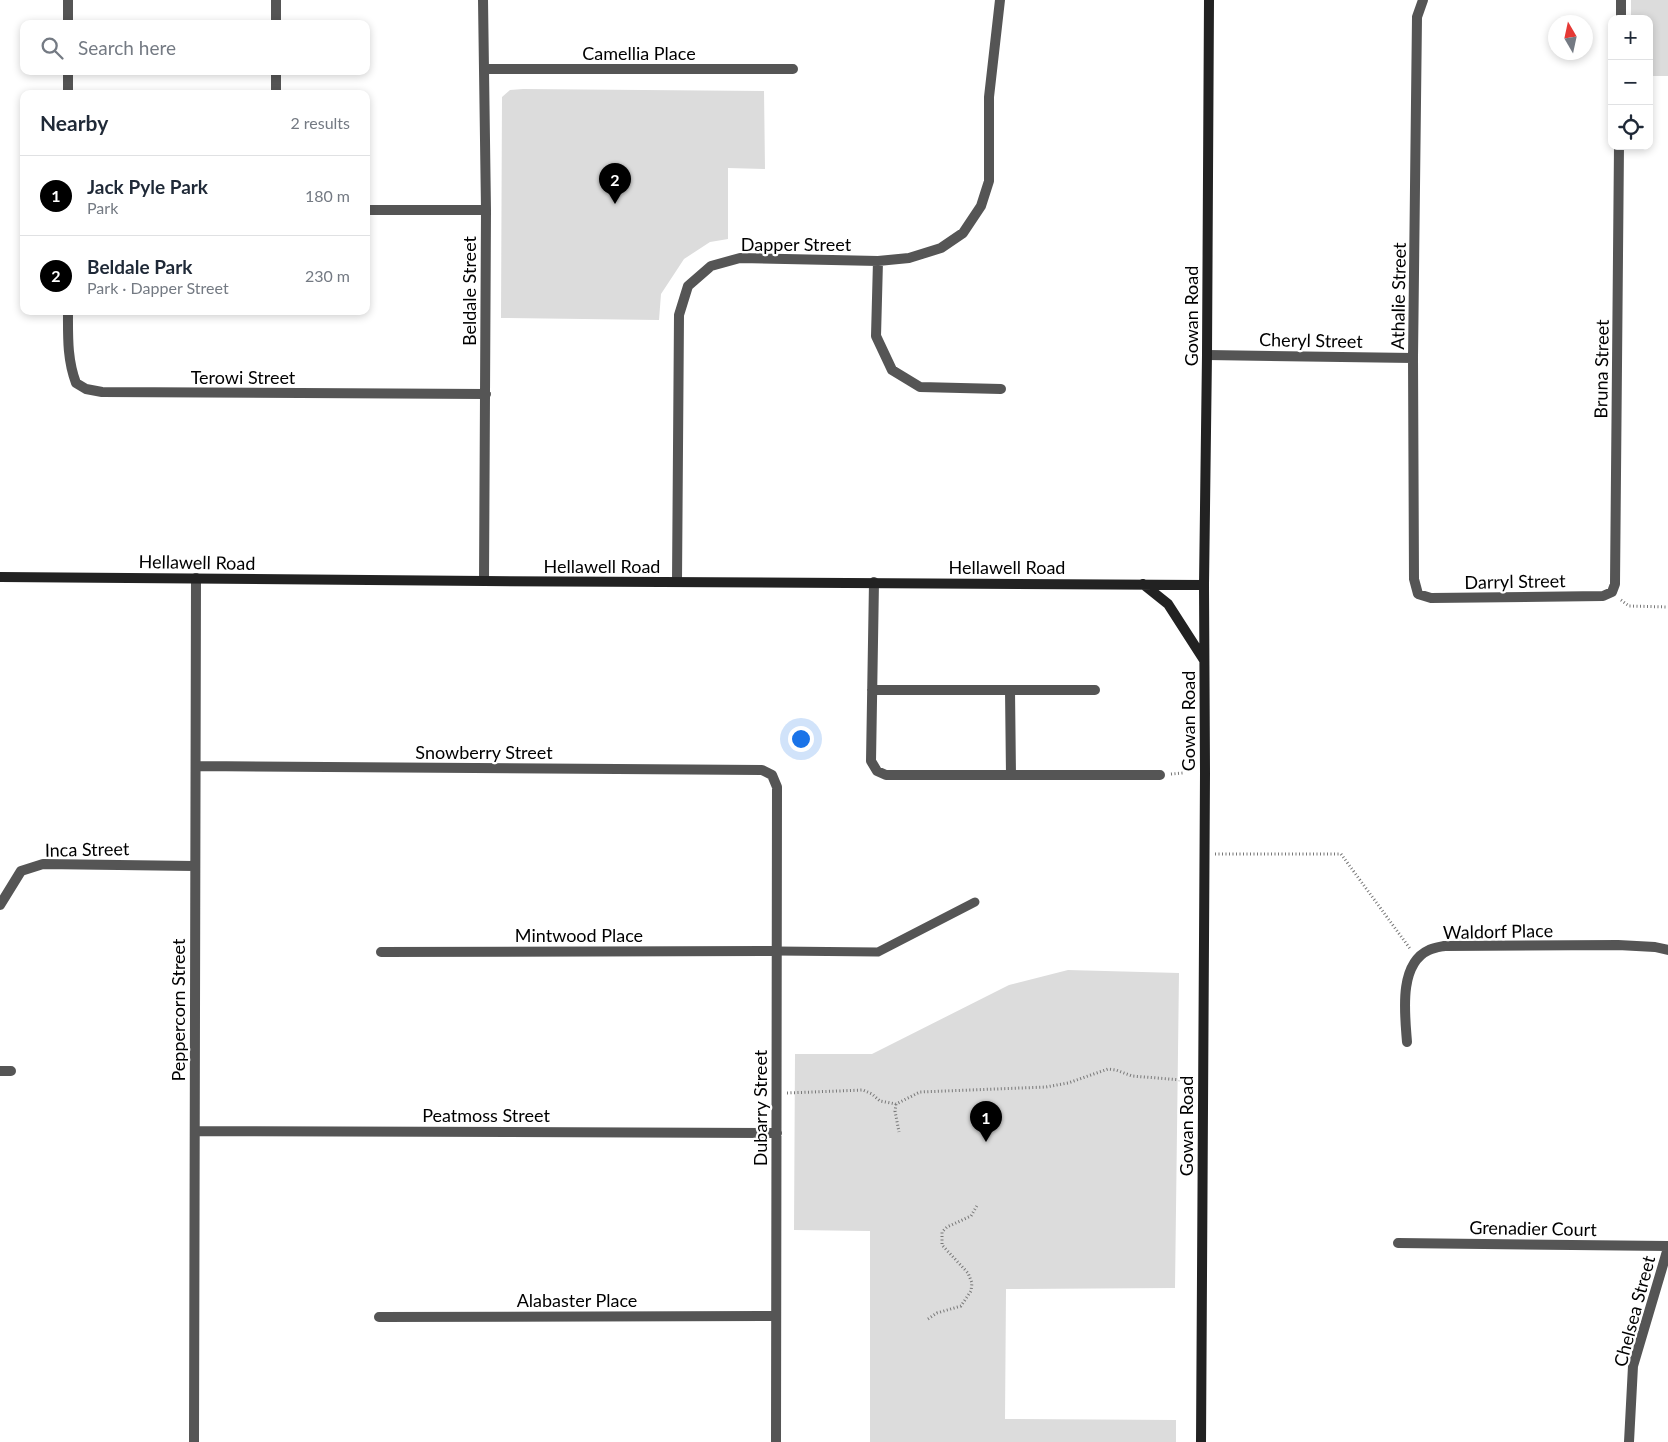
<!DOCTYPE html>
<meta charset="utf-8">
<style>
:root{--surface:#fff;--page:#f2f2f3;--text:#1f2937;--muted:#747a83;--line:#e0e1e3;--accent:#000}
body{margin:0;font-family:Lato,sans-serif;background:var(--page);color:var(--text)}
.controls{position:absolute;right:15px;top:15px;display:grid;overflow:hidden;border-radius:10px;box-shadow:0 2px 8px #0003}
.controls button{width:45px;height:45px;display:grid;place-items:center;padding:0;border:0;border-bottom:1px solid var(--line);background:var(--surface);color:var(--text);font:25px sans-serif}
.compass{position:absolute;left:1548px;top:15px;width:45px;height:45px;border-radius:50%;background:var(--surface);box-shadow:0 2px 8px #0003;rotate:351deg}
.you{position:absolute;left:800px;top:738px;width:18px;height:18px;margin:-12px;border:4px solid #fff;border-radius:50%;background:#1a73e8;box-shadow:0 0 0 8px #1a73e833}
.badge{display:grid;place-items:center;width:32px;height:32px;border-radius:50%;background:var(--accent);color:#fff;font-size:16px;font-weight:700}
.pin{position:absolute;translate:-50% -41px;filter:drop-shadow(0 1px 2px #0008)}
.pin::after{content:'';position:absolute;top:26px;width:18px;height:15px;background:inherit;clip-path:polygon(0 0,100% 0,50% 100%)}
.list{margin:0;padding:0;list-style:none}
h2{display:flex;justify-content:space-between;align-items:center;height:65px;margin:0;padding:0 20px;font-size:21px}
h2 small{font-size:16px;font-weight:400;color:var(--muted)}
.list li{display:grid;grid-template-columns:32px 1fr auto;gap:15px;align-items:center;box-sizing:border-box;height:80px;padding:0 20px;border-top:1px solid var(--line)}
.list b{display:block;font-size:19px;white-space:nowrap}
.list p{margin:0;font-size:16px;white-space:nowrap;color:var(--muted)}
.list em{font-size:16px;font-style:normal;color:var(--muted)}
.icon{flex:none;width:28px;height:28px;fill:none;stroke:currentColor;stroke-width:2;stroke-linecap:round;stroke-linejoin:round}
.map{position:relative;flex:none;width:1668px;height:1442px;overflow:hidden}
.search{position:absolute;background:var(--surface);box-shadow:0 2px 8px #0003;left:20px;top:20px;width:350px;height:55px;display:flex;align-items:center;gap:12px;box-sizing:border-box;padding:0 18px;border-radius:10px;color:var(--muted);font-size:19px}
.panel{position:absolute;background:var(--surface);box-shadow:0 2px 8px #0003;left:20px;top:90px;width:350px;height:225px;border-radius:10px}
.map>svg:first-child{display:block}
</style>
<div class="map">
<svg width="1668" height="1442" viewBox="0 0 1668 1442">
<rect width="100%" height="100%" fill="#fff"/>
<!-- green -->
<path fill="#dcdcdc" d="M1631,0h37v76h-19v-57h-18z
M523,89l241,2 1,78 -37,-1v71l-18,3 -26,17 -23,35 -2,26 -158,-2 1,-221 8,-7z
M1068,970l111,3 -4,315 -169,1 -1,130 171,1v22h-306v-211l-76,-1 1,-176h77l137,-69z"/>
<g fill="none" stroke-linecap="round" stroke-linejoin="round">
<!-- path -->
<path stroke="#777" stroke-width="3" stroke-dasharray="1 2.5" stroke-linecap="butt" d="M1621,600l8,6 39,1
M1171,774l12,-1
M1215,854h126l70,96
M787,1093l76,-3 9,4 8,7 16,3 24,-12 126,-5 22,-4 40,-14 8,1 16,6 50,4
M896,1104l-1,7 4,21
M928,1319l9,-6 24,-7 10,-15 1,-8 -4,-10 -26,-28v-13l5,-5 24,-11 7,-12"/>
<!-- lane -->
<path stroke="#555" stroke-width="9" d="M777,951l101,1 97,-50"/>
<!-- street -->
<path stroke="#555" stroke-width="10" d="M483,0l3,210 -2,371
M1423,0l-6,17 -4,341 1,221 4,15 13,4 172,-2 9,-4 3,-8 4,-438
M1621,19v-19
M68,24v-24
M276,24v-24
M485,69h308
M68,94v-23
M276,94v-23
M366,210h120
M878,261l-2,75 16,34 28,17 81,2
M68,311c0,25 -1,48 8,72l10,6 16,3 384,2
M1207,355l206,3
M677,582l2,-267 9,-29 23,-20 29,-8 138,3 31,-3 32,-10 22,-15 18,-27 8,-25v-84l11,-97
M874,582l-3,179 6,10 9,4h274
M872,690h223
M1010,690l1,85
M196,766l566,4 10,5 5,12 -1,655
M0,905l21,-34 22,-7 151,2
M381,952l396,-1
M1407,1042c-2,-27 -9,-78 22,-92 4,-2 10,-3 15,-4l174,-1 37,2 13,3
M0,1071h11
M195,1131l582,2
M1398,1243l270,3
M379,1317l397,-1
M194,1442l2,-864
M1629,1442l4,-76 35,-118"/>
<!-- secondary -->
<path stroke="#222" stroke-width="10" d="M0,577l484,4 720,4
M1143,584l25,20 36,56
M1201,1442l4,-669 -1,-188 3,-230 2,-355"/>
</g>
<g text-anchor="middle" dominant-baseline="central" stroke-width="4.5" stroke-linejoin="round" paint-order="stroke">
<!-- street labels -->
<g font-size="18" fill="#000" stroke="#fff">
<text x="639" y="53">Camellia Place</text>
<text x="796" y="244">Dapper Street</text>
<text transform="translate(469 291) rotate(-90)">Beldale Street</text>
<text transform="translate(1398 296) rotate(-89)">Athalie Street</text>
<text transform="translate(1191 316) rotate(-90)">Gowan Road</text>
<text transform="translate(1311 340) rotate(1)">Cheryl Street</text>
<text transform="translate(1601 369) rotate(-89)">Bruna Street</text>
<text x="243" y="377">Terowi Street</text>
<text transform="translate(197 562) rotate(1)">Hellawell Road</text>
<text x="602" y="566">Hellawell Road</text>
<text x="1007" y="567">Hellawell Road</text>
<text transform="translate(1515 581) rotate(-1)">Darryl Street</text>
<text transform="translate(1188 721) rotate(-90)">Gowan Road</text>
<text x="484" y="752">Snowberry Street</text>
<text transform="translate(87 849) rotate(-1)">Inca Street</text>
<text transform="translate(1498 931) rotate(-1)">Waldorf Place</text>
<text x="579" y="935">Mintwood Place</text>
<text transform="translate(178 1010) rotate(-90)">Peppercorn Street</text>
<text transform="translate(760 1108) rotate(-90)">Dubarry Street</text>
<text x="486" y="1115">Peatmoss Street</text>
<text transform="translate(1186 1126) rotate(-90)">Gowan Road</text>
<text transform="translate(1533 1228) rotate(1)">Grenadier Court</text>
<text x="577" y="1300">Alabaster Place</text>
<text transform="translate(1634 1311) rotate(-75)">Chelsea Street</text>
</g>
</g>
</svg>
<div class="controls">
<button>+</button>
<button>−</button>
<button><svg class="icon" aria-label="locate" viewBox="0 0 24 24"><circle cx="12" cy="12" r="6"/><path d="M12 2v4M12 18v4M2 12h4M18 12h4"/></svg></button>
</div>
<svg class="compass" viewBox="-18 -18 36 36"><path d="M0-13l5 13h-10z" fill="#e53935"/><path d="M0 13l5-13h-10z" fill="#747a83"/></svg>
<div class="you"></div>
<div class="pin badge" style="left:986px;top:1142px">1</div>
<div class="pin badge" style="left:615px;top:204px">2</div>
<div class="search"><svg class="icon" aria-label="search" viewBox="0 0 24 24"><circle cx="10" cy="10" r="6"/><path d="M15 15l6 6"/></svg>Search here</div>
<section class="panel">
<h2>Nearby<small>2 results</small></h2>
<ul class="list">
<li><span class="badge">1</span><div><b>Jack Pyle Park</b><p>Park</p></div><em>180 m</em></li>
<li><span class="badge">2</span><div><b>Beldale Park</b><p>Park · Dapper Street</p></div><em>230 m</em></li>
</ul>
</section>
</div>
